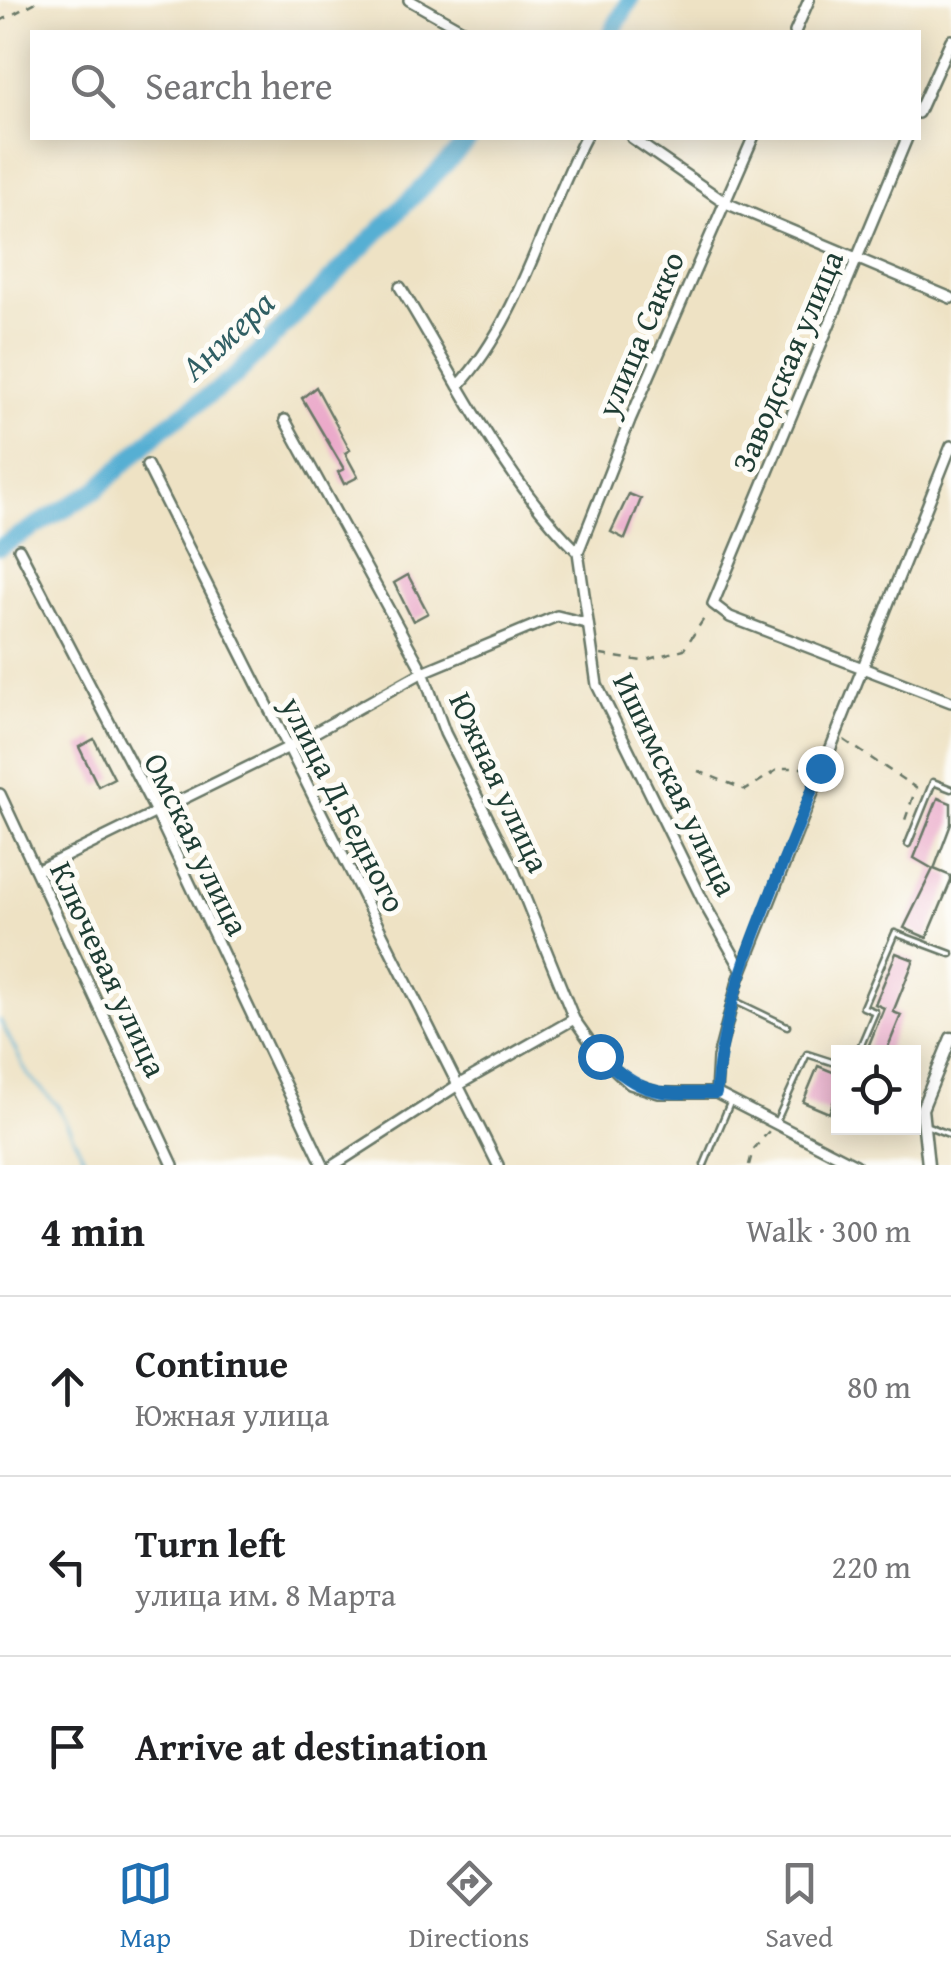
<!DOCTYPE html>
<meta charset="utf-8">
<style>
:root{--surface:#fff;--page:#f2f2f2;--text:#202124;--muted:#757577;--line:#e0e0e0;--accent:#1f6fb2}
body{margin:0;font-family:"Gentium Book Plus",serif;background:var(--page);color:var(--text)}
.controls{position:absolute;right:30px;bottom:30px;display:grid;overflow:hidden;border-radius:0px;box-shadow:0 5px 25px #0003}
.controls button{width:90px;height:90px;display:grid;place-items:center;padding:0;border:0;border-bottom:2px solid var(--line);background:var(--surface);color:var(--text);font:50px sans-serif}
.stop{position:absolute;width:30px;height:30px;margin:-22px;border:8px solid #1f6fb2;border-radius:50%;background:#fff}
.stop.end{background:#1f6fb2;border-color:#fff;box-shadow:0 2px 10px #0008}
.list{margin:0;padding:0;list-style:none}
h2{display:flex;justify-content:space-between;align-items:center;height:130px;margin:0;padding:0 40px;font-size:42px}
h2 small{font-size:32px;font-weight:400;color:var(--muted)}
.list li{display:grid;grid-template-columns:65px 1fr auto;gap:30px;align-items:center;box-sizing:border-box;height:180px;padding:0 40px;border-top:2px solid var(--line)}
.list b{display:block;font-size:38px;white-space:nowrap}
.list p{margin:0;font-size:32px;white-space:nowrap;color:var(--muted)}
.list em{font-size:32px;font-style:normal;color:var(--muted)}
.icon{flex:none;width:55px;height:55px;fill:none;stroke:currentColor;stroke-width:2;stroke-linecap:round;stroke-linejoin:round}
.map{position:relative;flex:none;width:951px;height:1165px;overflow:hidden}
.search{position:absolute;background:var(--surface);box-shadow:0 5px 25px #0003;left:30px;right:30px;top:30px;height:110px;display:flex;align-items:center;gap:25px;box-sizing:border-box;padding:0 35px;border-radius:0px;color:var(--muted);font-size:38px}
.sheet{height:670px;background:var(--surface)}
nav{display:flex;justify-content:space-around;align-items:center;box-sizing:border-box;height:140px;border-top:2px solid var(--line);background:var(--surface);font-size:28px;color:var(--muted)}
nav a{display:grid;justify-items:center;gap:5px}
nav .on{color:var(--accent)}
.map>svg:first-child{display:block}
</style>
<div class="map">
<svg width="951" height="1165" viewBox="0 0 951 1165">
<rect width="100%" height="100%" fill="#fdfcf7"/>
<filter id="ink" filterUnits="userSpaceOnUse"><feTurbulence type="fractalNoise" baseFrequency=".01" numOctaves="2"/><feDisplacementMap in="SourceGraphic" scale="20" xChannelSelector="R" yChannelSelector="G"/><feConvolveMatrix kernelMatrix="1 2 1 2 8 2 1 2 1" color-interpolation-filters="sRGB"/></filter>
<filter id="wash" filterUnits="userSpaceOnUse"><feTurbulence type="fractalNoise" baseFrequency=".0048" numOctaves="4" result="noise"/><feDisplacementMap in="SourceGraphic" scale="40" xChannelSelector="R" yChannelSelector="G"/><feGaussianBlur stdDeviation="2.25" result="paint"/><feColorMatrix in="noise" values="0 0 0 0 0 0 0 0 0 0 0 0 0 0 0 0 0 1.4 0 .05"/><feComposite in="paint" operator="in"/></filter>
<g filter="url(#wash)">
<rect width="100%" height="100%" fill="#eee2c4"/>
<g fill="none" stroke-linecap="round" stroke-linejoin="round">
<!-- stream -->
<path stroke="#56afd3" stroke-width="2.5" d="M0,1020l28,55 29,30 31,60"/>
<!-- river -->
<path stroke="#56afd3" stroke-width="18" d="M612,32l18,-32
M0,547l96,-57 66,-61 71,-51 238,-240"/>
</g>
<g id="blocks">
<!-- building -->
<path fill="#e89fc4" d="M316,387l34,63 -5,3 13,24 -14,7 -6,-12 6,-3 -42,-71z
M629,494l12,5 -16,40 -14,-7z
M408,575l20,38 -15,8 -19,-38z
M94,739l20,39 -16,8 -19,-39z
M938,798l13,5v21l-17,45 17,7v5l-24,57 -23,-10 29,-59 -19,-11z
M896,953l18,7 -21,52 8,3 -15,37h-20l18,-44 -9,-4z
M818,1066l20,8v16l-9,23 -26,-11z"/>
</g>
</g>
<g filter="url(#ink)">
<use href="#blocks" fill-opacity="0" stroke="#677766" stroke-width="2.5"/>
<g fill="none" stroke-linecap="round" stroke-linejoin="round">
<defs>
<path id="service" d="M908,844l25,-62 18,7
M733,1000l54,26
M858,1052l17,-40 -12,-5 32,-74 56,21
M777,1120l30,-66 31,10
M928,1126l23,9
M704,1165l26,-62"/>
<path id="minor" d="M409,0l57,32
M795,32l14,-32
M918,113l33,-73
M632,138l94,65 225,95
M907,138l-194,466 17,13 221,85
M400,287c56,90 102,190 178,265
M458,386c59,-61 88,-173 127,-248
M285,420l138,252 22,61 68,135 61,151 26,37 30,28 29,9h57
M147,465l351,700
M19,549l137,263 167,353
M578,552l19,133 108,220 37,65
M578,552l52,-132 123,-282
M0,794l173,371
M36,871l251,-123 136,-76 134,-56 29,7
M334,1165l124,-80 116,-66
M856,1165l-140,-72 2,-35 20,-77 213,-535"/>
<path id="tertiary" d="M928,1165l-6,-56 29,-71"/>
</defs>
<!-- service casing -->
<use href="#service" stroke="#677766" stroke-width="9"/>
<!-- minor casing -->
<use href="#minor" stroke="#677766" stroke-width="14"/>
<!-- tertiary casing -->
<use href="#tertiary" stroke="#677766" stroke-width="15"/>
<!-- path -->
<path stroke="#677766" stroke-width="2.5" stroke-dasharray="8 8" stroke-linecap="butt" d="M0,21l40,-21
M601,655l41,6 42,-12 23,-35
M844,740l72,48 -12,35
M698,771l48,19 34,-22h34
M749,1165l4,-15 16,-19"/>
<!-- service -->
<use href="#service" stroke="#fff" stroke-width="4"/>
<!-- minor -->
<use href="#minor" stroke="#fff" stroke-width="9"/>
<!-- tertiary -->
<use href="#tertiary" stroke="#fff" stroke-width="10"/>
</g>
</g>
<g fill="none" stroke-linecap="round" stroke-linejoin="round" filter="url(#ink)">
<!-- route -->
<path stroke="#1f6fb2" stroke-width="12" d="M600,1056c44,41 58,37 116,37 8,-113 67,-219 104,-325"/>
</g>
<g text-anchor="middle" dominant-baseline="central" stroke-width="10" stroke-linejoin="round" paint-order="stroke">
<!-- street labels -->
<g font-size="32" fill="#1f3d34" stroke="#fdfcf7">
<text transform="translate(640 334) rotate(-67)">улица Сакко</text>
<text transform="translate(787 361) rotate(-67)">Заводская улица</text>
<text transform="translate(500 782) rotate(65)">Южная улица</text>
<text transform="translate(676 784) rotate(64)">Ишимская улица</text>
<text transform="translate(344 804) rotate(63)">улица Д.Бедного</text>
<text transform="translate(197 844) rotate(64)">Омская улица</text>
<text transform="translate(109 969) rotate(65)">Ключевая улица</text>
</g>
<!-- water labels -->
<g font-size="35" font-style="italic" fill="#305f64" stroke="#fdfcf7">
<text transform="translate(227 335) rotate(-43)">Анжера</text>
</g>
</g>
</svg>
<div class="controls">
<button><svg class="icon" aria-label="locate" viewBox="0 0 24 24"><circle cx="12" cy="12" r="6"/><path d="M12 2v4M12 18v4M2 12h4M18 12h4"/></svg></button>
</div>
<div class="stop" style="left:600px;top:1056px"></div>
<div class="stop end" style="left:820px;top:768px"></div>
<div class="search"><svg class="icon" aria-label="search" viewBox="0 0 24 24"><circle cx="10" cy="10" r="6"/><path d="M15 15l6 6"/></svg>Search here</div>
</div>
<section class="sheet">
<h2>4 min<small>Walk · 300 m</small></h2>
<ul class="list">
<li><svg class="icon" aria-label="ahead" viewBox="0 0 24 24"><path d="M12 20V5M6 11l6-6 6 6"/></svg><div><b>Continue</b><p>Южная улица</p></div><em>80 m</em></li>
<li><svg class="icon" aria-label="left" viewBox="0 0 24 24"><path d="M17 20v-9H6M10 6l-5 5 5 5"/></svg><div><b>Turn left</b><p>улица им. 8 Марта</p></div><em>220 m</em></li>
<li><svg class="icon" aria-label="arrive" viewBox="0 0 24 24"><path d="M6 21V4h12l-3 4 3 4H6"/></svg><div><b>Arrive at destination</b></div></li>
</ul>
</section>
<nav>
<a class="on"><svg class="icon" aria-label="map" viewBox="0 0 24 24"><path d="M3 6l6-2 6 2 6-2v14l-6 2-6-2-6 2zM9 4v14M15 6v14"/></svg>Map</a>
<a><svg class="icon" aria-label="directions" viewBox="0 0 24 24"><path d="M12 3l9 9-9 9-9-9zM9 14v-3h6M13 9l2 2-2 2"/></svg>Directions</a>
<a><svg class="icon" aria-label="saved" viewBox="0 0 24 24"><path d="M7 4h10v16l-5-4-5 4z"/></svg>Saved</a>
</nav>
